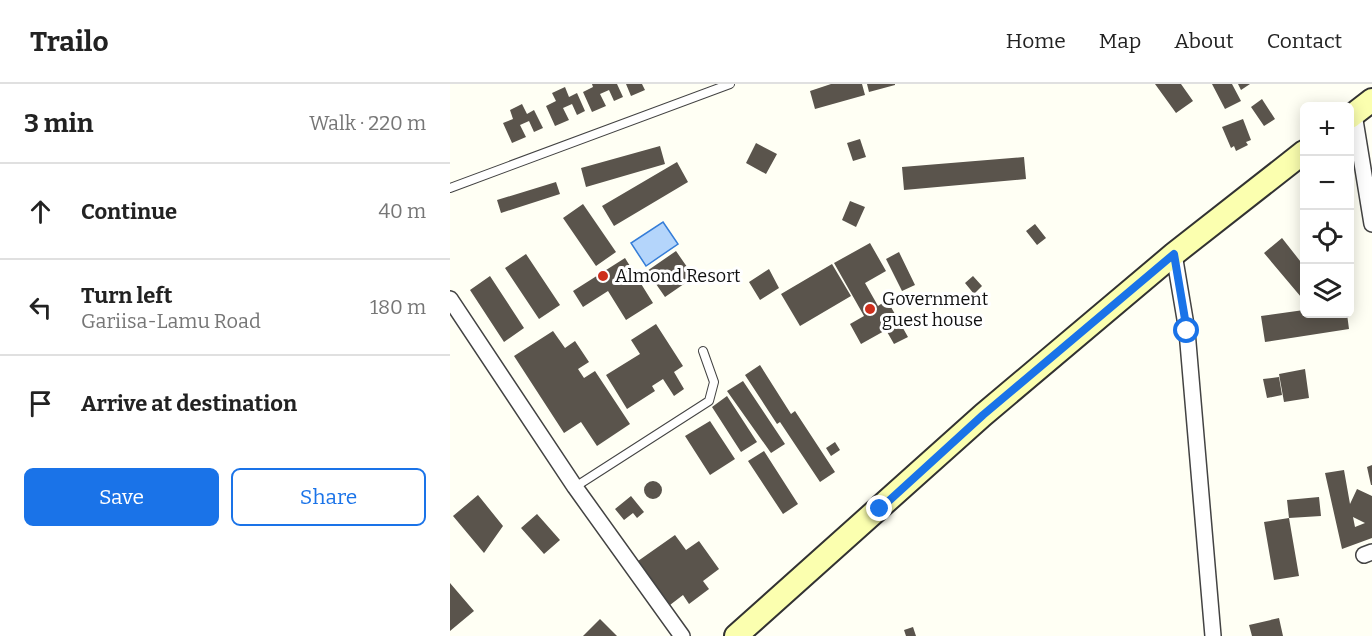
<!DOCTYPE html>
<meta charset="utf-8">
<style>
:root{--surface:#fff;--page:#f6f6f6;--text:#222;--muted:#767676;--line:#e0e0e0;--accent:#1a73e8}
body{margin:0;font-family:Bitter,serif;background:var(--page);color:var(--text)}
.controls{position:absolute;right:18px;top:18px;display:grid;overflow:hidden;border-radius:9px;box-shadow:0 3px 15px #0003}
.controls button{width:54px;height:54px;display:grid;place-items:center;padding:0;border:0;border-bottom:2px solid var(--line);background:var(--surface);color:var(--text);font:30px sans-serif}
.stop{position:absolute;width:18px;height:18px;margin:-14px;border:4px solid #1a73e8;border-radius:50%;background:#fff}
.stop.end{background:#1a73e8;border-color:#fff;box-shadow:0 2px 6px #0008}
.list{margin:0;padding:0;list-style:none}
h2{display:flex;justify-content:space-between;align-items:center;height:78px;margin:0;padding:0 24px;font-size:26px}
h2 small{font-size:20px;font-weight:400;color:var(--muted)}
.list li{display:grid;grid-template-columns:39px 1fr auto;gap:18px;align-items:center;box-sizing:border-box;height:96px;padding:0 24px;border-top:2px solid var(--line)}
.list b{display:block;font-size:22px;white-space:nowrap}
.list p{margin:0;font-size:20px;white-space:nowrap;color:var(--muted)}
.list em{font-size:20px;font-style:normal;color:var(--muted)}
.actions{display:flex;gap:12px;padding:18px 24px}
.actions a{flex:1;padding:14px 0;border:2px solid var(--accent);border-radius:9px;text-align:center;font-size:21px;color:var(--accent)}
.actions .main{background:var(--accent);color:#fff}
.icon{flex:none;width:33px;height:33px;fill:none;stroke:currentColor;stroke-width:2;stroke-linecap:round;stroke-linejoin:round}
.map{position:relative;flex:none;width:922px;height:552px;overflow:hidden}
header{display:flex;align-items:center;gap:36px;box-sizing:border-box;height:84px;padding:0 30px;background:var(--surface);border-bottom:2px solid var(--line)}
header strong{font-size:28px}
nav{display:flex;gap:33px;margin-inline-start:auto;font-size:21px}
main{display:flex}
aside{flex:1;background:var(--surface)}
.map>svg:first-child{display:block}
</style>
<header>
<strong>Trailo</strong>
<nav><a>Home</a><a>Map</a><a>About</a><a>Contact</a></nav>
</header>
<main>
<aside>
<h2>3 min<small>Walk · 220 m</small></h2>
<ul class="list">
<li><svg class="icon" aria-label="ahead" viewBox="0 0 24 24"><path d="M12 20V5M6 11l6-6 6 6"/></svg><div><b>Continue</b></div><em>40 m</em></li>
<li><svg class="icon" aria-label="left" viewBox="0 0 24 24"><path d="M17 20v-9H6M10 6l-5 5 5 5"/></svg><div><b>Turn left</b><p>Gariisa-Lamu Road</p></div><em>180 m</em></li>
<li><svg class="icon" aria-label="arrive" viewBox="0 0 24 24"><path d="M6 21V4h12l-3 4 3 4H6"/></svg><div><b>Arrive at destination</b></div></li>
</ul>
<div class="actions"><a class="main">Save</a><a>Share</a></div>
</aside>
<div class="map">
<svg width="922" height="552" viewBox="0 0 922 552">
<rect width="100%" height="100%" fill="#fffff4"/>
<!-- water -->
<path fill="#b4d5fb" stroke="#357dd8" stroke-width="1.5" d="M213,138l15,22 -32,22 -15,-23z"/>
<!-- building -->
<path fill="#5a544c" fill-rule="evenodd" d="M142,0h25l6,13 -9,4 -5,-11 -9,4 6,12 -14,6 -9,-20 10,-5z
M176,0h16l3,6 -14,6z
M381,0h31l3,11 -50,14 -5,-18z
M417,0h28v1l-26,7z
M705,0h26l12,17 -17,12z
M762,0h20l9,17 -16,8z
M788,0h12l-9,6z
M115,3l4,10 8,-4 8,18 -8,4 -5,-11 -9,4 6,12 -14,6 -9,-20 10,-5 -4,-8z
M812,15l13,20 -11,7 -13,-19z
M72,20l5,10 7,-4 9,18 -9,4 -5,-11 -9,4 6,12 -14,6 -9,-20 10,-4 -3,-9z
M793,35l8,21 -5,2 2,3 -12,6 -2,-5 -3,2 -9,-21z
M410,55l6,18 -13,4 -6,-18z
M306,59l21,11 -11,20 -20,-11z
M210,62l5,18 -79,23 -5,-19z
M574,73l2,22 -122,11 -2,-23z
M227,78l11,20 -74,44 -12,-20z
M106,98l4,12 -59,19 -4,-13z
M400,117l15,6 -9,20 -14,-7z
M133,120l33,48 -20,14 -33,-48z
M585,140l11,14 -9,7 -11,-14z
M832,154l22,28v28l-3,3 -37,-44z
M420,159l16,28 -21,12 13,23 9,-6 21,37 -14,7 -8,-14 -25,14 -11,-20 14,-8 -30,-53z
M226,167l18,26 -29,20 -18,-26z
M449,168l16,33 -13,6 -16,-32z
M76,170l34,51 -21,14 -34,-51z
M175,174l28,45 -27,17 -18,-29 -25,16 -10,-16z
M382,180l19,32 -51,30 -19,-32z
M319,185l10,19 -19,12 -11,-18z
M40,192l34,52 -20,14 -34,-52z
M523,192l9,10 -8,8 -9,-11z
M854,226v4h43l2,15 -84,13 -4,-26z
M206,240l27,42 -9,6 10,17 -10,7 -11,-17 -11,7 3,5 -28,18 -21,-34 34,-21 -9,-14z
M103,247l12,17 10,-7 14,21 -11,7 6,9 11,-7 35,53 -33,22 -16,-24 -17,11 -50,-77z
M310,281l31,49 4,-3 40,61 -15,10 -40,-60 -3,2 -32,-49z
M855,285l4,29 -25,4 -5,-28z
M829,293l3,18 -15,3 -4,-19z
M293,297l42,63 -14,9 -44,-62z
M277,312l30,46 -16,10 -29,-45z
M260,337l25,38 -25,16 -25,-39z
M385,358l5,8 -9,6 -5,-8z
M314,367l34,53 -15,10 -35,-53z
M922,381v20h-1l-4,-18z
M894,386l6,34 7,-15 15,7v42l-30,11 -17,-76zM903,433l12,6 -10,4z
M194 406a9 9 0 1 1 18 0a9 9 0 1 1-18 0Z
M28,411l25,31 -19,27 -31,-37z
M181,412l13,16 -7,6 -4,-5 -9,7 -9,-11z
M869,413l2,19 -32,2 10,58 -25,4 -10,-58 25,-4 -2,-18z
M87,430l23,26 -16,14 -23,-26z
M225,451l11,15 13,-9 20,28 -16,12 6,8 -20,15 -6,-9 -13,10 -32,-44z
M0,499l24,28 -24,20z
M829,534l4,18h-31l-3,-11z
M150,535l17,17h-34z
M463,543l3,9h-10l-2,-6z"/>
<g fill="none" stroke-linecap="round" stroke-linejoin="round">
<defs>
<path id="lane" d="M0,104l280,-104
M125,403l134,-86 5,-19 -11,-31"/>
<path id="street" d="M904,30l18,110
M724,170l13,77 26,305
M0,215l125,188 107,149
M914,471l8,-3"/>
<path id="secondary" d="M900,33l22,-17
M286,552l247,-221 191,-161 130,-102"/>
</defs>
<!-- lane casing -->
<use href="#lane" stroke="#434343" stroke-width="10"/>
<!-- street casing -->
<use href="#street" stroke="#434343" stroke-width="18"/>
<!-- secondary casing -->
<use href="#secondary" stroke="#323232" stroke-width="26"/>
<!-- lane -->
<use href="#lane" stroke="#fff" stroke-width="8"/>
<!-- street -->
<use href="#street" stroke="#fff" stroke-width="15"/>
<!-- secondary -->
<use href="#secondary" stroke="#fbffaf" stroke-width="22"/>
</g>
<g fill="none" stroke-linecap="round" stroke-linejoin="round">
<!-- route -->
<path stroke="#1a73e8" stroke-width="8" d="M430,425l103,-94 191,-161 13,77"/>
</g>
<!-- markers -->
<g fill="#cd2f1c" stroke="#fff" stroke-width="2">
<circle cx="153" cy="192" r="6"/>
<circle cx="420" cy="225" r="6"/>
</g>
<g text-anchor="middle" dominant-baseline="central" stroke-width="6" stroke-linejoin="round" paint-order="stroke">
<!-- poi labels -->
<g font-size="18" fill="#101010" stroke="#fff" text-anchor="start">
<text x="165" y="192">Almond Resort</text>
<text x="432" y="215">Government<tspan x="432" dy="21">guest house</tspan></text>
</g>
</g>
</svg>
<div class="controls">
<button>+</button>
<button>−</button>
<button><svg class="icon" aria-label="locate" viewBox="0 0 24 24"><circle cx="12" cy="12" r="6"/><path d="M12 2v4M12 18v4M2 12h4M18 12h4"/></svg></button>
<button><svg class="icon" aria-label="layers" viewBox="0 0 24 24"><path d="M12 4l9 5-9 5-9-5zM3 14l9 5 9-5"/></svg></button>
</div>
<div class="stop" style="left:737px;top:247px"></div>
<div class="stop end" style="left:430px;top:425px"></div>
</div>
</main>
